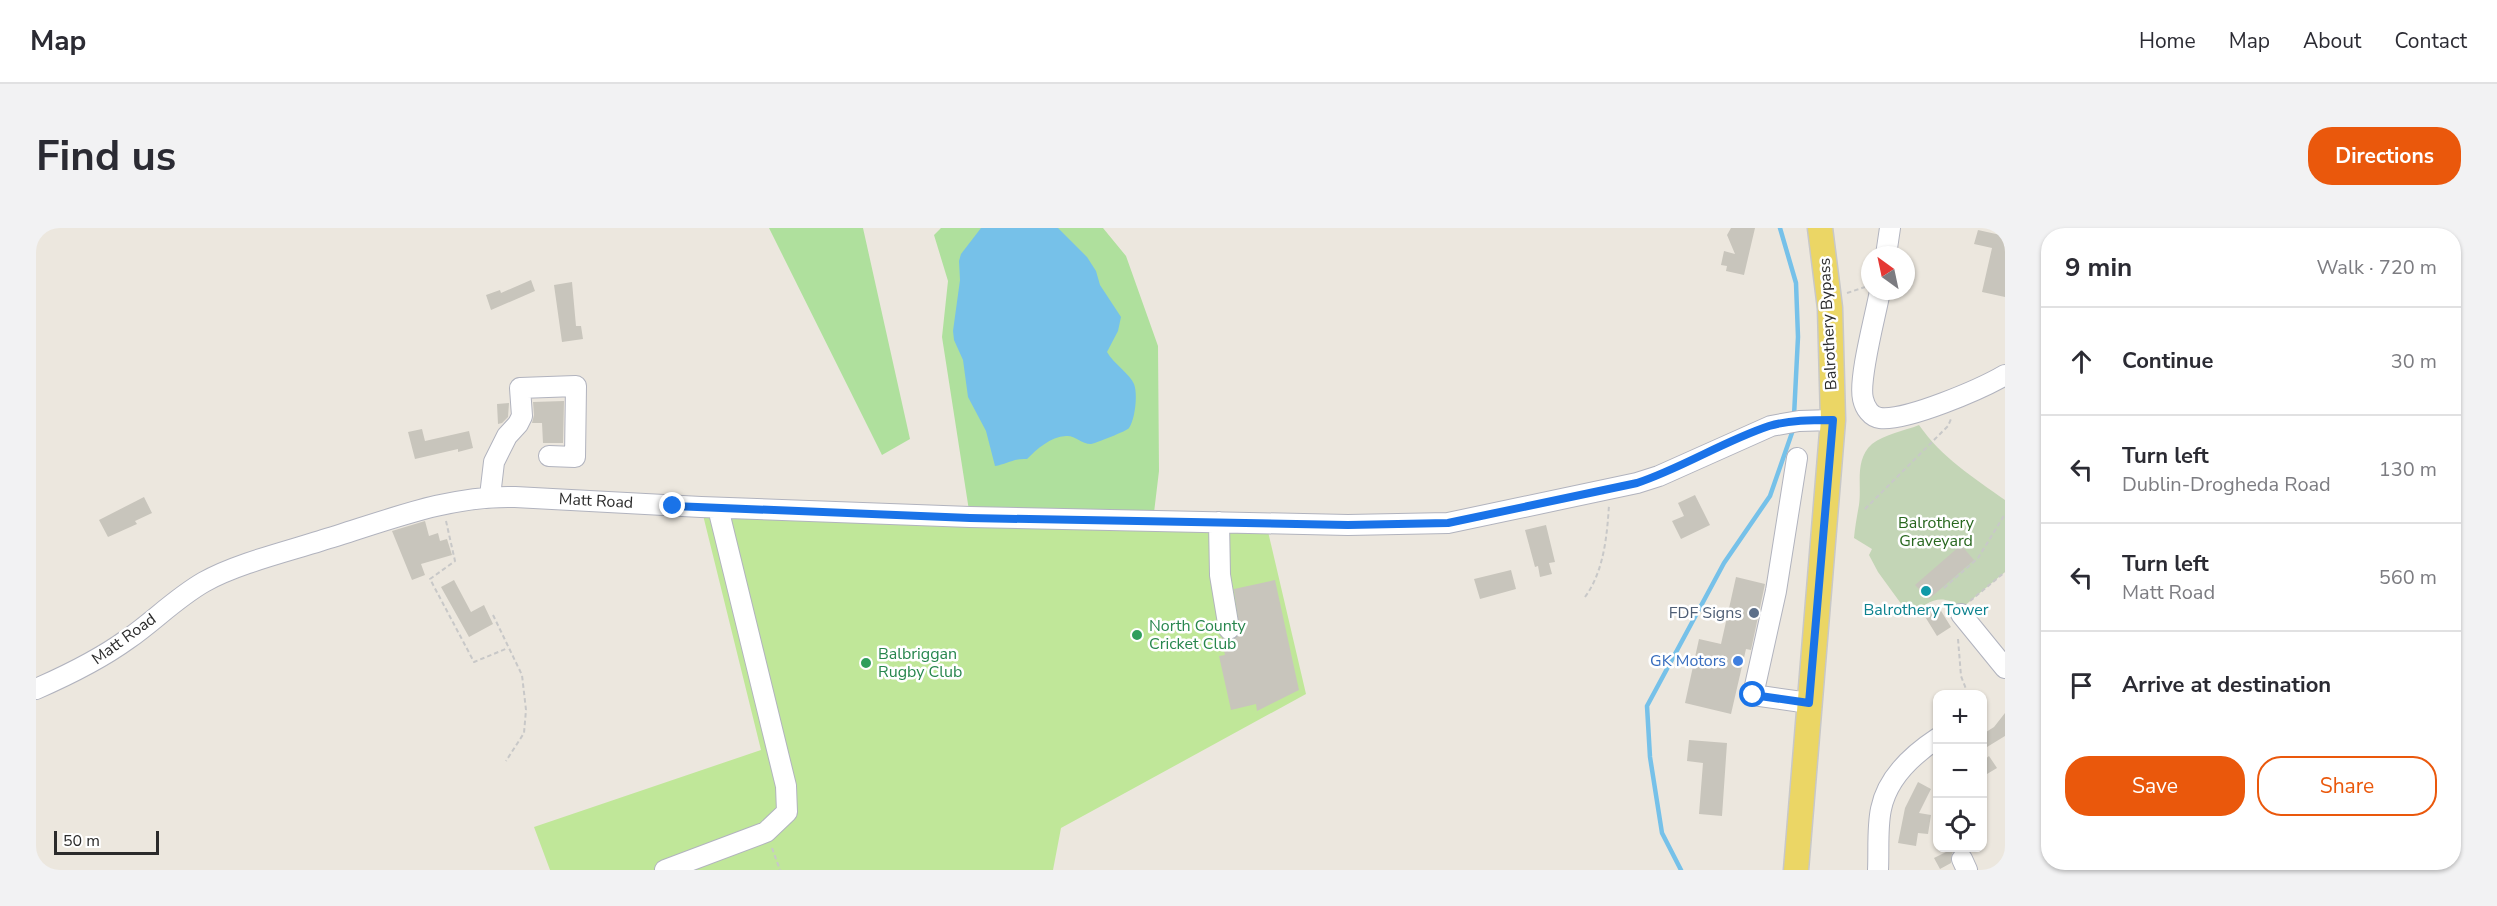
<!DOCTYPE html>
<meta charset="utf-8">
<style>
:root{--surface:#fff;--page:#f2f2f3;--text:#2b2b33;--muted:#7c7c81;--line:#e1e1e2;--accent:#ea580c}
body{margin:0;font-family:"Nunito Sans",sans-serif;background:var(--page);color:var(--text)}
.controls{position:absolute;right:18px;bottom:18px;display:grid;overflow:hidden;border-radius:12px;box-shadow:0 2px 4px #0004}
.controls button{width:54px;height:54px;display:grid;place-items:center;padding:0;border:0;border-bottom:2px solid var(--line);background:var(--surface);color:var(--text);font:30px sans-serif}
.compass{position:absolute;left:1825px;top:18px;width:54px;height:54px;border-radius:50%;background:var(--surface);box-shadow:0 2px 4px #0004;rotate:327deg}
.scale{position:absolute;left:18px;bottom:15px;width:105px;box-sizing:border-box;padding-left:6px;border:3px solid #2b2b2b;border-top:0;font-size:16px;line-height:21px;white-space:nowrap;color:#2b2b2b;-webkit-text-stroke:4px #fff;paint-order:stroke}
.stop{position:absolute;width:18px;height:18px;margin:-14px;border:4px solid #1a73e8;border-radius:50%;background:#fff}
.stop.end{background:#1a73e8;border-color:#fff;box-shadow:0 2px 6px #0008}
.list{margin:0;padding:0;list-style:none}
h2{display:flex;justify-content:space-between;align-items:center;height:78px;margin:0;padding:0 24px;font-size:26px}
h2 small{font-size:20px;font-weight:400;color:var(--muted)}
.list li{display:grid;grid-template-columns:39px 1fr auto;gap:18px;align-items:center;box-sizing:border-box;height:108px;padding:0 24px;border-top:2px solid var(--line)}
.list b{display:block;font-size:22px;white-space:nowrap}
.list p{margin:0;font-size:20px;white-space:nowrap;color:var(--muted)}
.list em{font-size:20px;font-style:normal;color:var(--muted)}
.actions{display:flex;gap:12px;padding:18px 24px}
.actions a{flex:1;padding:14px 0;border:2px solid var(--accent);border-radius:24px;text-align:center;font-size:21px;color:var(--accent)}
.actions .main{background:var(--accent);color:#fff}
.icon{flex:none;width:33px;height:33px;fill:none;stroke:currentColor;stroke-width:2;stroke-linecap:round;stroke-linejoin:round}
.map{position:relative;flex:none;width:1969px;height:642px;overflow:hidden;border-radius:24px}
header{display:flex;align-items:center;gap:36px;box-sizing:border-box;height:84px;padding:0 30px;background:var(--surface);border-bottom:2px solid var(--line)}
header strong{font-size:28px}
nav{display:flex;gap:33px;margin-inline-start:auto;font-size:21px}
.intro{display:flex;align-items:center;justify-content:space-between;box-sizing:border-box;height:144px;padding:0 36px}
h1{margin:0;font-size:42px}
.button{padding:15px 27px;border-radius:24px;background:var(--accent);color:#fff;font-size:21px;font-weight:700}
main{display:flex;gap:36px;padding:0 36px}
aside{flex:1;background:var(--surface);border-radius:24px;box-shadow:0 2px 4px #0004}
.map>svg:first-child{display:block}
</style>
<header>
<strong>Map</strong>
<nav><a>Home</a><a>Map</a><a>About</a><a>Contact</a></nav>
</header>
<div class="intro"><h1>Find us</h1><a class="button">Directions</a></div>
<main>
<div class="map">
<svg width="1969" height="642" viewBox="0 0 1969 642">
<rect width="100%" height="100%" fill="#ece7de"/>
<!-- green -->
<path fill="#afe09d" d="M733,0h94l47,211 -28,16z
M905,0h162l23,28 32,90 1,125 -6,50 -183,-4 -28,-180 6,-56 -14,-46z"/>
<!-- cemetery -->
<path fill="#c3d5b6" d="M1883,197c22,32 55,53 86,75v72l-42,35c-25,-14 -32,-7 -53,9l-32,-44 -9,-17 3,-6 -18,-11c1,-11 3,-22 5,-33 3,-20 -5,-45 13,-61 13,-10 32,-13 47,-19z"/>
<!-- pitch -->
<path fill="#c0e799" d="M665,279l565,16 40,171 -245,134 -8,42h-503l-16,-43 227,-77z"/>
<!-- water -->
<path fill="#76c1e9" d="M945,0h77l29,29 9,14 4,14 21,32 -3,14 -11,21c7,12 23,22 27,32 4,10 1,36 -5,44 -2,3 -33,15 -38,16 -10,0 -16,-9 -25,-8 -16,1 -29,13 -39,23 -13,-1 -20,5 -32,7l-9,-35 -18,-34 -5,-37 -9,-20 -1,-9 7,-51 -1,-19 2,-7z"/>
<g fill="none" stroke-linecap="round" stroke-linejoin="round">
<!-- stream -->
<path stroke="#76c1e9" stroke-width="4.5" d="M1744,0l16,55 2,54 -4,79
M1645,642l-19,-37 -12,-76 -3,-51 77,-143 46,-67 24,-69"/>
</g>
<!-- building -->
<path fill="#c8c5bc" d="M1695,0h24l-11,47 -18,-4 1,-5 -6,-1 3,-14 11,3 -8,-19z
M1942,2l27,6v61l-23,-5 10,-44 -18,-4z
M495,52l4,11 -44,19 -5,-15 14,-5 1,3z
M536,54l4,44h5l2,13 -21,3 -8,-57z
M528,173l-1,42h-20l-1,-20h-10l2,-8 -1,-13z
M473,175l-1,14 -6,6 -4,1 -1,-20z
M386,201l3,12 44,-10 4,17 -15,4v-3l-43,10 -7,-27z
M1659,267l15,30 -29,14 -9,-18 12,-5 -6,-13z
M108,269l8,16 -17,8 2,3 -29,13 -9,-17z
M389,293l4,15 9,-3 2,8 7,-2 5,16 -31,9 4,11 -13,5 -20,-49z
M1510,297l9,37 -6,1 3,11 -12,3 -2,-11 -3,1 -10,-37z
M1925,317l13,15 -45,39 -14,-14z
M1475,342l5,19 -36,10 -6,-20z
M1700,349l29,7 -14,66 -5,-1 -15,65 -46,-11 14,-64 22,5z
M418,352l17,32 13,-7 9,19 -24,13 -28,-50z
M1239,352l24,110 -42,21 -1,-7 -25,6 -12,-54 6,-1 -4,-17 11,3 8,-8 -6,-44z
M1902,378l13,21 -14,9 -13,-21z
M1969,485v23l-18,11 -4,-8v-5l11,-7z
M1653,512l38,3 -5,73 -23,-2 4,-51 -16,-2z
M1953,528l8,12 -10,6 -4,-7v-6z
M1882,554l13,7 -12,24 12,2 -3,19 -10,-1 -2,13 -18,-3 7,-35z
M1918,620h6l-8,5 -1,10 -11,6 -6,-11z"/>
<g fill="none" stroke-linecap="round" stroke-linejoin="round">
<defs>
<path id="minor" d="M1850,27l4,-27
M1844,63c-4,23 -22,88 -17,108 2,9 8,18 17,19 27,3 101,-29 125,-43
M1761,230l-21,133 -23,104 56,8
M454,268l4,-34 13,-26 11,-12 4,-8 -2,-28 56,-2 -1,71 -26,-1
M1183,294l1,53 9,54
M1925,386l44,54
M0,461c32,-14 63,-29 92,-50 26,-18 48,-41 76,-57 32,-18 81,-30 116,-41 64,-19 127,-46 195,-44l186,10 269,10 378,8 100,-2 189,-40 22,-7 112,-50 28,-5 34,-1
M1926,631l5,11
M629,642l101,-38 21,-20 -1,-26 -68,-278
M1842,642c1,-19 -1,-42 3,-61 6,-30 31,-54 57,-71"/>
<path id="major" d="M1760,642l37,-450 -3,-112 -10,-80"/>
</defs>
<!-- minor casing -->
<use href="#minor" stroke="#b1b3be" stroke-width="22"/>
<!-- major casing -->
<use href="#major" stroke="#c8c8c8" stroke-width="27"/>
<!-- path -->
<path stroke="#c8c8c8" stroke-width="2" stroke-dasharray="4.5 3" stroke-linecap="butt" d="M1811,65l18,-6
M1829,281l83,-83 3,-7
M410,293l9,40 -25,18 44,83 34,-14
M1908,360l34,-30 27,-44
M1549,369c19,-26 22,-61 24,-92
M1934,373l35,-29
M457,387l29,60 4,35 -2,23 -18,28
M1922,411l3,37 7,18
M736,620l8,22"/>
<!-- minor -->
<use href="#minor" stroke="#fff" stroke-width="20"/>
<!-- major -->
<use href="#major" stroke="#ebd665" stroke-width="24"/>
</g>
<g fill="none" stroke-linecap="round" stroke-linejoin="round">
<!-- route -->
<path stroke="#1a73e8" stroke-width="8" d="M637,278l297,12 378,7 100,-2 189,-40c45,-15 87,-42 132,-57 20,-6 43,-6 64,-6l-24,283 -56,-8"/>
</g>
<!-- markers -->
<circle fill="#0f9aa8" stroke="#fff" stroke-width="2" cx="1890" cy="363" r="6"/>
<circle fill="#5c6f8a" stroke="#fff" stroke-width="2" cx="1718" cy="385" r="6"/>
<g fill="#2e9e5b" stroke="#fff" stroke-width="2">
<circle cx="1101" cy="407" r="6"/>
<circle cx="830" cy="435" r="6"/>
</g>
<circle fill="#3f7fe0" stroke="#fff" stroke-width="2" cx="1702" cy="433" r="6"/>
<g text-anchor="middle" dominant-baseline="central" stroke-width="5" stroke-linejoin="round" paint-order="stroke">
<!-- street labels -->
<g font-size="16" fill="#2b2b2b" stroke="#fff">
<text transform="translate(1792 96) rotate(-93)">Balrothery Bypass</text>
<text transform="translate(560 273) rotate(3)">Matt Road</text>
<text transform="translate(88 411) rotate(-36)">Matt Road</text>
</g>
<!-- park labels -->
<g font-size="16" fill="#27661e" stroke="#fff">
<text x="1900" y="295">Balrothery<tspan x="1900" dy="18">Graveyard</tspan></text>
</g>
<!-- culture labels -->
<g font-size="16" fill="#0d838f" stroke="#fff">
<text x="1890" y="382">Balrothery Tower</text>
</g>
<!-- service labels -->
<g font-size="16" fill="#4e5e75" stroke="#fff" text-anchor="end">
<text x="1706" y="385">FDF Signs</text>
</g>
<!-- leisure labels -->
<g font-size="16" fill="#27864d" stroke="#fff" text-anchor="start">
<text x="1113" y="398">North County<tspan x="1113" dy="18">Cricket Club</tspan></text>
<text x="842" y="426">Balbriggan<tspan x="842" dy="18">Rugby Club</tspan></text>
</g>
<!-- shop labels -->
<g font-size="16" fill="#366cbe" stroke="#fff" text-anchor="end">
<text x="1690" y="433">GK Motors</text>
</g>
</g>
</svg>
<div class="controls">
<button>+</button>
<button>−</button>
<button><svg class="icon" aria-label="locate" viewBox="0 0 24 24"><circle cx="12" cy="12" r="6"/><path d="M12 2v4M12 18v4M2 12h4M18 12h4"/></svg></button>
</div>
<svg class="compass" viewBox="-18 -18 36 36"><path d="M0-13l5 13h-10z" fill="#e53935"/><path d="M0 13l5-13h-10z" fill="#7c7c81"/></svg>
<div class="scale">50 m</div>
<div class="stop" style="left:1717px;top:467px"></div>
<div class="stop end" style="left:637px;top:278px"></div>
</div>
<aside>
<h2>9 min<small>Walk · 720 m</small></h2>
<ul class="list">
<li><svg class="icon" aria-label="ahead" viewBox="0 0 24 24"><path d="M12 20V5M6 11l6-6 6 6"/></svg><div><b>Continue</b></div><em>30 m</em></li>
<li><svg class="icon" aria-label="left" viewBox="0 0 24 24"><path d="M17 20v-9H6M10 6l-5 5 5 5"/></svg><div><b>Turn left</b><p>Dublin-Drogheda Road</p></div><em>130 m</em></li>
<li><svg class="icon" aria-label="left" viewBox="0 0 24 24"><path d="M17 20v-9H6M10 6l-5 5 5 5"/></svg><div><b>Turn left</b><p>Matt Road</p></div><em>560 m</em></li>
<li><svg class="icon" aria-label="arrive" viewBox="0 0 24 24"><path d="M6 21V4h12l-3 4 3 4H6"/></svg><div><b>Arrive at destination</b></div></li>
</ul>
<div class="actions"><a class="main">Save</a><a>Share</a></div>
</aside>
</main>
